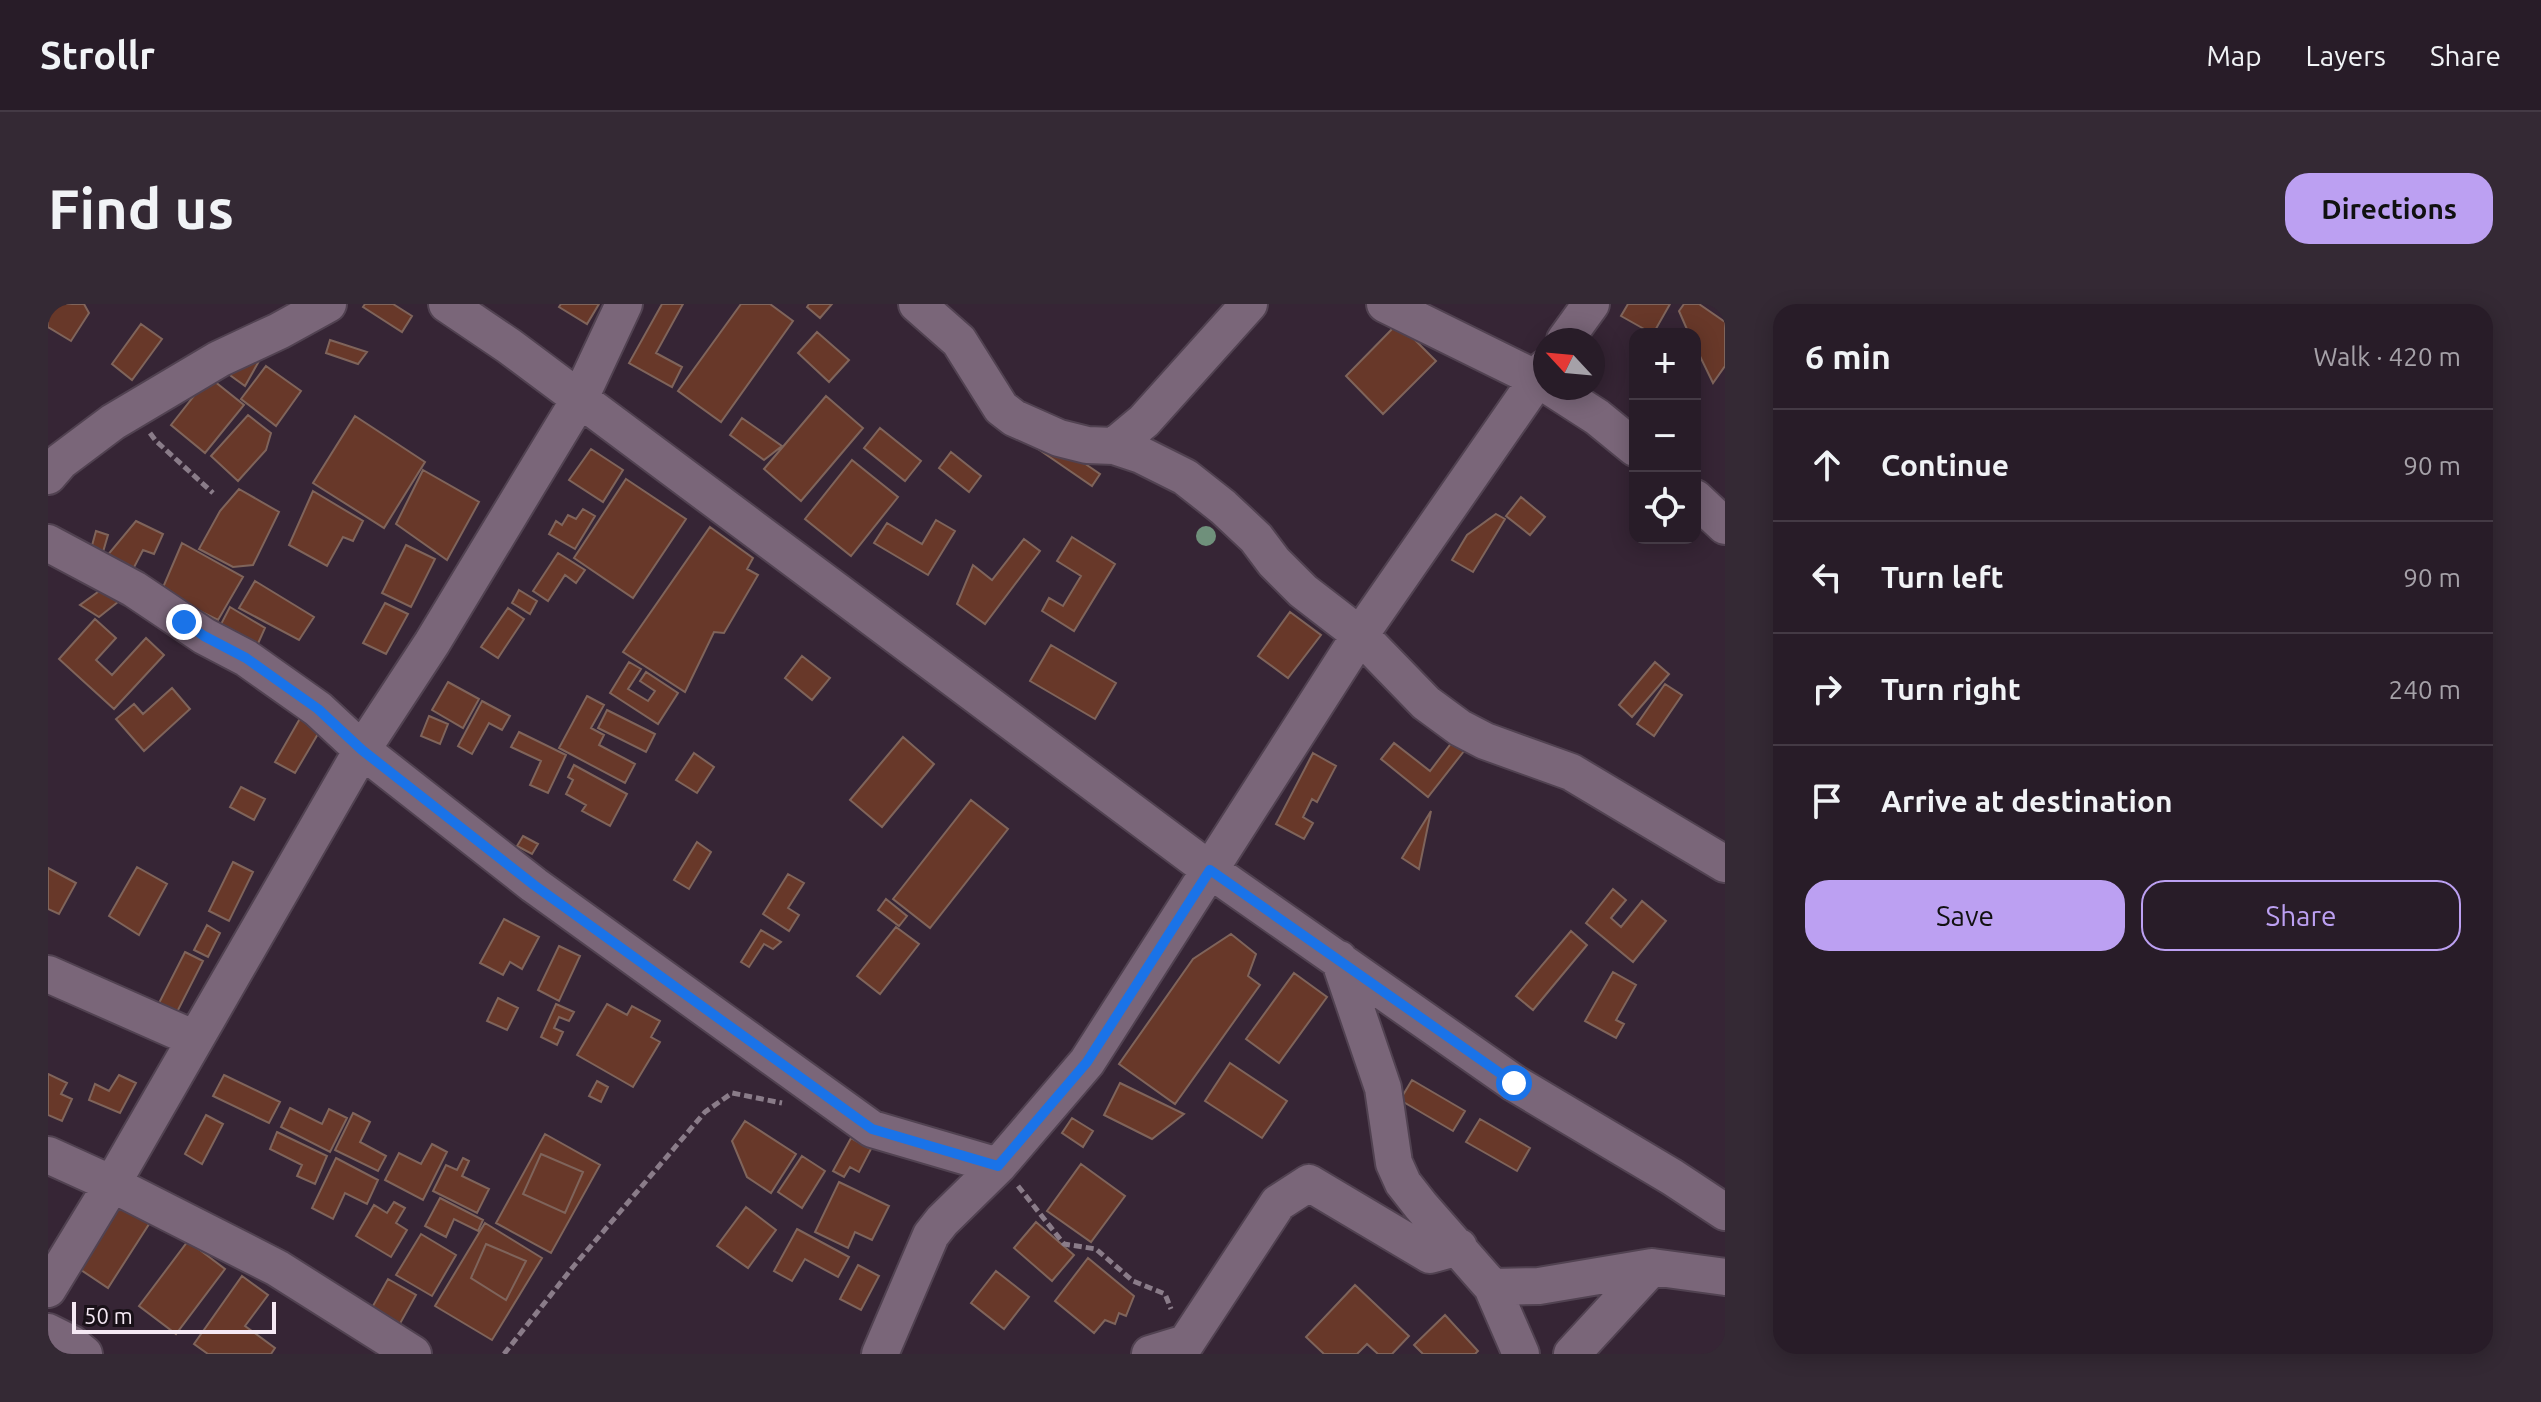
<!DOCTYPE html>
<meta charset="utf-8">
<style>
:root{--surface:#281c28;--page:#342934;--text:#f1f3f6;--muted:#a5a1a8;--line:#443a45;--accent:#bca0f2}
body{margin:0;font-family:Ubuntu,sans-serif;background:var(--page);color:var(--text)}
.controls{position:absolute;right:24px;top:24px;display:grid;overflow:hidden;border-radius:16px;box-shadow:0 4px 20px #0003}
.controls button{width:72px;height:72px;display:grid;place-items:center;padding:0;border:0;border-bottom:2px solid var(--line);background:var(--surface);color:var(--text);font:40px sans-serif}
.compass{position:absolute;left:1485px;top:24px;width:72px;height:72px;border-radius:50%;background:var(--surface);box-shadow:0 4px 20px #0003;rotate:296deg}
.scale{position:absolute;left:24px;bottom:20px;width:204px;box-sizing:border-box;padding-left:8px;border:4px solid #f5e9f4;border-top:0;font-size:22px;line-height:28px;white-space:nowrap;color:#f5e9f4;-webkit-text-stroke:6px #191118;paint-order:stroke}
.stop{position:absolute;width:24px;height:24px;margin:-18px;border:6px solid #1a73e8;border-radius:50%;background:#fff}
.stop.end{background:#1a73e8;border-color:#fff;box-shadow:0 2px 8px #0008}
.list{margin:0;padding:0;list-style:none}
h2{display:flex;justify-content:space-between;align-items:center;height:104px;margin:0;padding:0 32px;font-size:34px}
h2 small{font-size:26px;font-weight:400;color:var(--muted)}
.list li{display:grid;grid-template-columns:52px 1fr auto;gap:24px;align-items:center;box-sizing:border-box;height:112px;padding:0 32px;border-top:2px solid var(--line)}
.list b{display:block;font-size:30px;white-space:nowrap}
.list em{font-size:26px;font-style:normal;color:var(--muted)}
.actions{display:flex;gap:16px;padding:24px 32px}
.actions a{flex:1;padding:18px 0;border:2px solid var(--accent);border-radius:24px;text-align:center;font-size:28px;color:var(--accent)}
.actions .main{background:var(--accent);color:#111}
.icon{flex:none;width:44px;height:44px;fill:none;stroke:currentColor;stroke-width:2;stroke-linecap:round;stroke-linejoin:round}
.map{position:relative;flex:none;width:1677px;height:1050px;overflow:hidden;border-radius:24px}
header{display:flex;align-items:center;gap:48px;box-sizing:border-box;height:112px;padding:0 40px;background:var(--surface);border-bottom:2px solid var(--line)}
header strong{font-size:38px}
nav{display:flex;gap:44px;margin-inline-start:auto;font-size:28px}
.intro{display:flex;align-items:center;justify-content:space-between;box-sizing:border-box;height:192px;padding:0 48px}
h1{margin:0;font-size:56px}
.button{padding:20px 36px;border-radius:24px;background:var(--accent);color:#111;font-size:28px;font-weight:700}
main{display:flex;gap:48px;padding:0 48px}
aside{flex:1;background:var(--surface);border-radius:24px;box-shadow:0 4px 20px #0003}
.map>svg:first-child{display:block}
</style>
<header>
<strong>Strollr</strong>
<nav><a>Map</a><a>Layers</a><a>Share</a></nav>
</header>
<div class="intro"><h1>Find us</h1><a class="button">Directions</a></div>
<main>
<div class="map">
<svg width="1677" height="1050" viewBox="0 0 1677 1050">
<rect width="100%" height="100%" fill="#362535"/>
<!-- building -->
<path fill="#683829" stroke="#7f645b" stroke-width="2" d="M0,0h36l5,9 -18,28 -23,-14z
M317,0h28l19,12 -10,16 -39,-25z
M513,0h38l-12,20 -28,-17z
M614,0h21l-27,49 26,14 -10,20 -43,-24z
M693,0h29l23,17 -72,101 -43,-31z
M761,0h23l-12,14 -13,-11z
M1580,0h42l-17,30 -32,-18z
M1636,0h15l26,18v44l-12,17 -18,-37v-12h-6l-10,-23z
M1350,19l38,38 -53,53 -37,-38z
M93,20l21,15 -30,41 -20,-16z
M769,28l32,28 -20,22 -31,-29z
M282,36l37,12 -9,12 -32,-11z
M196,46l15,11 -14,25 -18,-13z
M218,62l35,25 -25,35 -35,-27z
M161,73l35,28 -39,48 -34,-28z
M778,92l37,32 -62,73 -37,-32z
M200,111l23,18 -5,17 -28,31 -27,-25z
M307,112l70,46 -41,66 -71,-45z
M694,114l40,28 -18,14 -34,-25z
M832,124l41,33 -16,20 -41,-33z
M998,133l54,37 -8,12 -57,-39z
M543,145l32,21 -20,32 -34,-22z
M903,148l30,24 -12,16 -30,-24z
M804,156l46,37 -47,59 -46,-37z
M375,166l56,32 -32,58 -51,-36z
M578,175l60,40 -53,79 -59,-40z
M191,185l40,23 -26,53 -20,2 -34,-18 21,-38z
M265,187l50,30 -10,20 -10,-4 -16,29 -38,-21z
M1473,193l24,20 -15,18 -24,-19z
M535,205l12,7 -20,33 -26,-15 7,-13 6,4 6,-10 8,4z
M1448,210l9,5 -32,53 -21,-12 15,-25z
M888,216l19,11 -27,44 -54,-32 13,-20 35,21z
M88,217l27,13 -9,20 -11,-4 -13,25 -29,-12z
M662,223l43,31 -6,11 11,6 -34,58 -10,-1 -29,60 -62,-40z
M48,227l12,4 -5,17 -12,-3z
M1024,233l43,27 -41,67 -32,-20 7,-13 14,8 18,-30 -24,-15z
M976,235l16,12 -55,73 -28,-20 16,-39 19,15z
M134,239l61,34 -25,43 -57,-28z
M358,241l29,14 -24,48 -29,-14z
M510,249l27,17 -9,13 -11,-8 -17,26 -15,-10z
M207,277l59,36 -15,23 -60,-32z
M61,280l19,10 -29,23 -19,-12z
M471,286l18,11 -7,13 -18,-11z
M337,299l23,11 -22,40 -23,-11z
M182,303l35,21 -9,20 -37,-20z
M460,304l16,11 -26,39 -17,-11z
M1242,308l31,23 -33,43 -30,-22z
M47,315l21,19 -20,22 16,15 34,-37 18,17 -50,54 -55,-50z
M1003,341l65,38 -21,36 -65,-38z
M754,352l28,22 -18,22 -27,-22z
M581,358l12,7 -13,20 20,12 7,-10 -15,-10 6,-9 32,21 -20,31 -48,-31z
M1607,358l14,12 -37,43 -13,-12z
M400,378l31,17 -16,29 -31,-18z
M1617,380l17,11 -28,41 -17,-12z
M124,384l18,21 -46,42 -28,-32 18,-15 9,10z
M539,392l17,9 -13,23 13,7 -5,10 36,19 -10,19 -66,-35z
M434,397l28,15 -8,14 -13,-7 -17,31 -14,-8z
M559,406l48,24 -9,18 -48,-24z
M254,411l20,12 -27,46 -20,-11z
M381,412l19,8 -8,20 -19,-8z
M471,428l47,23 -18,38 -18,-8 11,-24 -30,-14z
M855,433l31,27 -52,63 -32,-27z
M1408,433l12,9 -40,51 -47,-38 13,-16 36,28z
M646,449l20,14 -17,26 -21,-13z
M1265,449l23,13 -19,36 -5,-3 -9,18 10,6 -9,16 -28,-15z
M526,461l53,29 -17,32 -28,-15 4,-6 -20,-11 7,-14 -5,-3z
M193,483l24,12 -11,21 -24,-13z
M923,496l37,29 -78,99 -37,-29z
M1383,507l-12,58 -17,-11z
M475,532l15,8 -6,10 -15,-8z
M649,538l14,10 -22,37 -15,-9z
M185,558l20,10 -24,49 -20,-10z
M89,563l30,17 -28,51 -30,-19z
M0,564l28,15 -17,31 -11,-5z
M740,570l16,9 -16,25 11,7 -10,16 -26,-17z
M1565,585l13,11 -15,18 10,9 21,-26 24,20 -33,41 -47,-39z
M838,595l21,17 -8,10 -21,-16z
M456,615l35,18 -17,32 -12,-7 -7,13 -23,-12z
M159,621l13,8 -12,24 -14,-7z
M848,623l23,17 -39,50 -23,-18z
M713,626l20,12 -8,7 -9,-5 -15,23 -8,-5z
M1523,627l16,14 -54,65 -17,-14z
M1183,630l25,20 -8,22 12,9 -85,119 -56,-40 74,-105z
M511,642l21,10 -21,45 -21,-11z
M137,648l18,9 -28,55 -18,-9z
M1565,668l23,13 -20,35 8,4 -8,14 -31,-17z
M1246,669l33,24 -48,66 -33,-24z
M450,694l20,10 -11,22 -20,-9z
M508,700l18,8 -5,9 -10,-4 -5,11 9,4 -6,13 -16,-8z
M559,700l20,11 5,-9 28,15 -9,16 9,5 -27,45 -56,-32z
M1182,759l57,38 -25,37 -57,-37z
M0,770l19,9 -6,11 11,5 -10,22 -14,-6z
M71,771l17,8 -16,30 -31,-13 6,-16 14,7z
M176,771l56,27 -11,21 -56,-27z
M1364,776l53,31 -12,20 -53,-31z
M549,777l11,6 -7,15 -12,-6z
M1072,779l64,31 -32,25 -48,-24z
M242,804l32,16 7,-15 18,9 -17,34 -49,-25z
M305,809l17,9 -10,20 26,14 -8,15 -43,-21z
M158,811l17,9 -21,40 -17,-10z
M1024,814l21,13 -10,16 -21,-14z
M1432,815l50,29 -13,23 -51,-29z
M697,817l51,33 -25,39 -24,-16 -15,-36z
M229,828l50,24 -12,28 -18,-8 5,-11 -32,-16z
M497,830l55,31 -49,88 -55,-30z
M803,834l20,11 -12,23 -9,-5 -6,10 -11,-6z
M384,840l15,8 -24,48 -38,-20 14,-27 22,11z
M493,850l42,18 -18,41 -42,-19z
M754,852l23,15 -23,37 -24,-16z
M288,854l42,22 -11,24 -22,-11 -12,26 -21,-11z
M415,854l6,3 -7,15 27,13 -12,24 -44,-22 13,-26 11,5z
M1033,860l44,32 -34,46 -44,-31z
M791,878l50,24 -17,34 -17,-8 -7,16 -33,-16z
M392,894l43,22 -5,11 -24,-12 -8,18 -21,-11z
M73,898l30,19 -43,67 -30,-20z
M346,898l11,6 -9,15 11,7 -16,27 -35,-21 18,-31 13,8z
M698,903l30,23 -28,38 -31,-22z
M988,918l38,33 -22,26 -38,-33z
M437,919l57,35 -50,82 -57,-34z
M749,925l52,28 -11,20 -33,-18 -13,22 -18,-10z
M373,930l35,21 -24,41 -36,-21z
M140,937l37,28 -49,65 -37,-28z
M438,940l40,17 -20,39 -35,-22z
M1040,954l46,38 -8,20 -7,-3 -4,11 -10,-4 -11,13 -39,-32z
M810,961l21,11 -18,34 -21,-11z
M948,967l33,26 -25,32 -33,-26z
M194,972l26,19 -23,31 30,22 -4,6h-63l-14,-10z
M340,975l28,16 -19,34 -28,-16z
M1307,981l54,51 -17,18h-14l-11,-10 -10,10h-33l-18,-17z
M1397,1011l33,36 -3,3h-52l-9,-9z"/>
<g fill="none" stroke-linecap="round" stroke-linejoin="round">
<defs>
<path id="minor" d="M399,0l62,42 701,524 304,213 158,94 53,35
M869,0l42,37 42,67 13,10 45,20 28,7 27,1 27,9 44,22 38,30 33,31 18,24 29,29 57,44 66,68 34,25 25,13 86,31 154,92
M1337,0l160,79
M1517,36l26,-36
M1504,84l45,29 38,31
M1066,142l30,-25 105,-117
M0,172l13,-15 52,-39 106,-63 60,-28 49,-27
M1647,194l30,28
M0,239l86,46 70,47 42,22 72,51 44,41 172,135 338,244 126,37
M1291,655l44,129 11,75 9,20 18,23 71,81 29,67
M0,670l147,65
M0,851l64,29 165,84 136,86
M1444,983l47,-1 113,-19 73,10
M0,985l64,-105 250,-434 70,-107 147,-243 45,-96
M0,1028l24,12 12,10
M832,1050l51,-119 11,-14 56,-55 89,-104 273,-427 185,-267
M1102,1050l36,-11 92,-140 31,-20 121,72 29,-8
M1524,1050l80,-87"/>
</defs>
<!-- minor casing -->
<use href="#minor" stroke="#514251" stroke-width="40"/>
<!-- path -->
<path stroke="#8a7c89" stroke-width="5" stroke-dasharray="8 4" stroke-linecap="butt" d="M1675,0l2,2
M102,129l6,8 57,52
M970,882l46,58 32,5 37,32 32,13 6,15
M456,1050l69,-87 132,-155 27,-19 50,10"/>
<!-- minor -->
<use href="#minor" stroke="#7a6679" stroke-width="36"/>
</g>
<!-- trees -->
<circle fill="#6f907b" cx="1158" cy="232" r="10"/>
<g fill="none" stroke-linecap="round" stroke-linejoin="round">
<!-- route -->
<path stroke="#1a73e8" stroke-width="10" d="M136,318l20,14 42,22 38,27 34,24 44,41 172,135 338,244 126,37 89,-104 123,-192 304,213"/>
</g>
</svg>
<div class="controls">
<button>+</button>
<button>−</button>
<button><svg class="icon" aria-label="locate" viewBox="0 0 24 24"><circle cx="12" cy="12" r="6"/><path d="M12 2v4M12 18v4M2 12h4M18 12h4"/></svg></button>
</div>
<svg class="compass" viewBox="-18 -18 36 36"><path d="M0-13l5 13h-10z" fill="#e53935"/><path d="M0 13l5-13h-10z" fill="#a5a1a8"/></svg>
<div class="scale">50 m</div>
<div class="stop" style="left:1466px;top:779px"></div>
<div class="stop end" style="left:136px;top:318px"></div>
</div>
<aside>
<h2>6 min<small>Walk · 420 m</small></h2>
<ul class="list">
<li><svg class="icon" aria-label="ahead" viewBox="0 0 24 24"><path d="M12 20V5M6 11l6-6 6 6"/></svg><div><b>Continue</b></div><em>90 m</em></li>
<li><svg class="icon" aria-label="left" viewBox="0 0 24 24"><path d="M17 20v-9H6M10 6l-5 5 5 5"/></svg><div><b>Turn left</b></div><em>90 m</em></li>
<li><svg class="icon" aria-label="right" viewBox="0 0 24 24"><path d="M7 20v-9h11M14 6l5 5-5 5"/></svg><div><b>Turn right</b></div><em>240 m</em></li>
<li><svg class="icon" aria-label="arrive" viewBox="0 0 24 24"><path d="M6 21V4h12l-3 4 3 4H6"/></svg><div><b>Arrive at destination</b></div></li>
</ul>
<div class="actions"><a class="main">Save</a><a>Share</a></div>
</aside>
</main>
